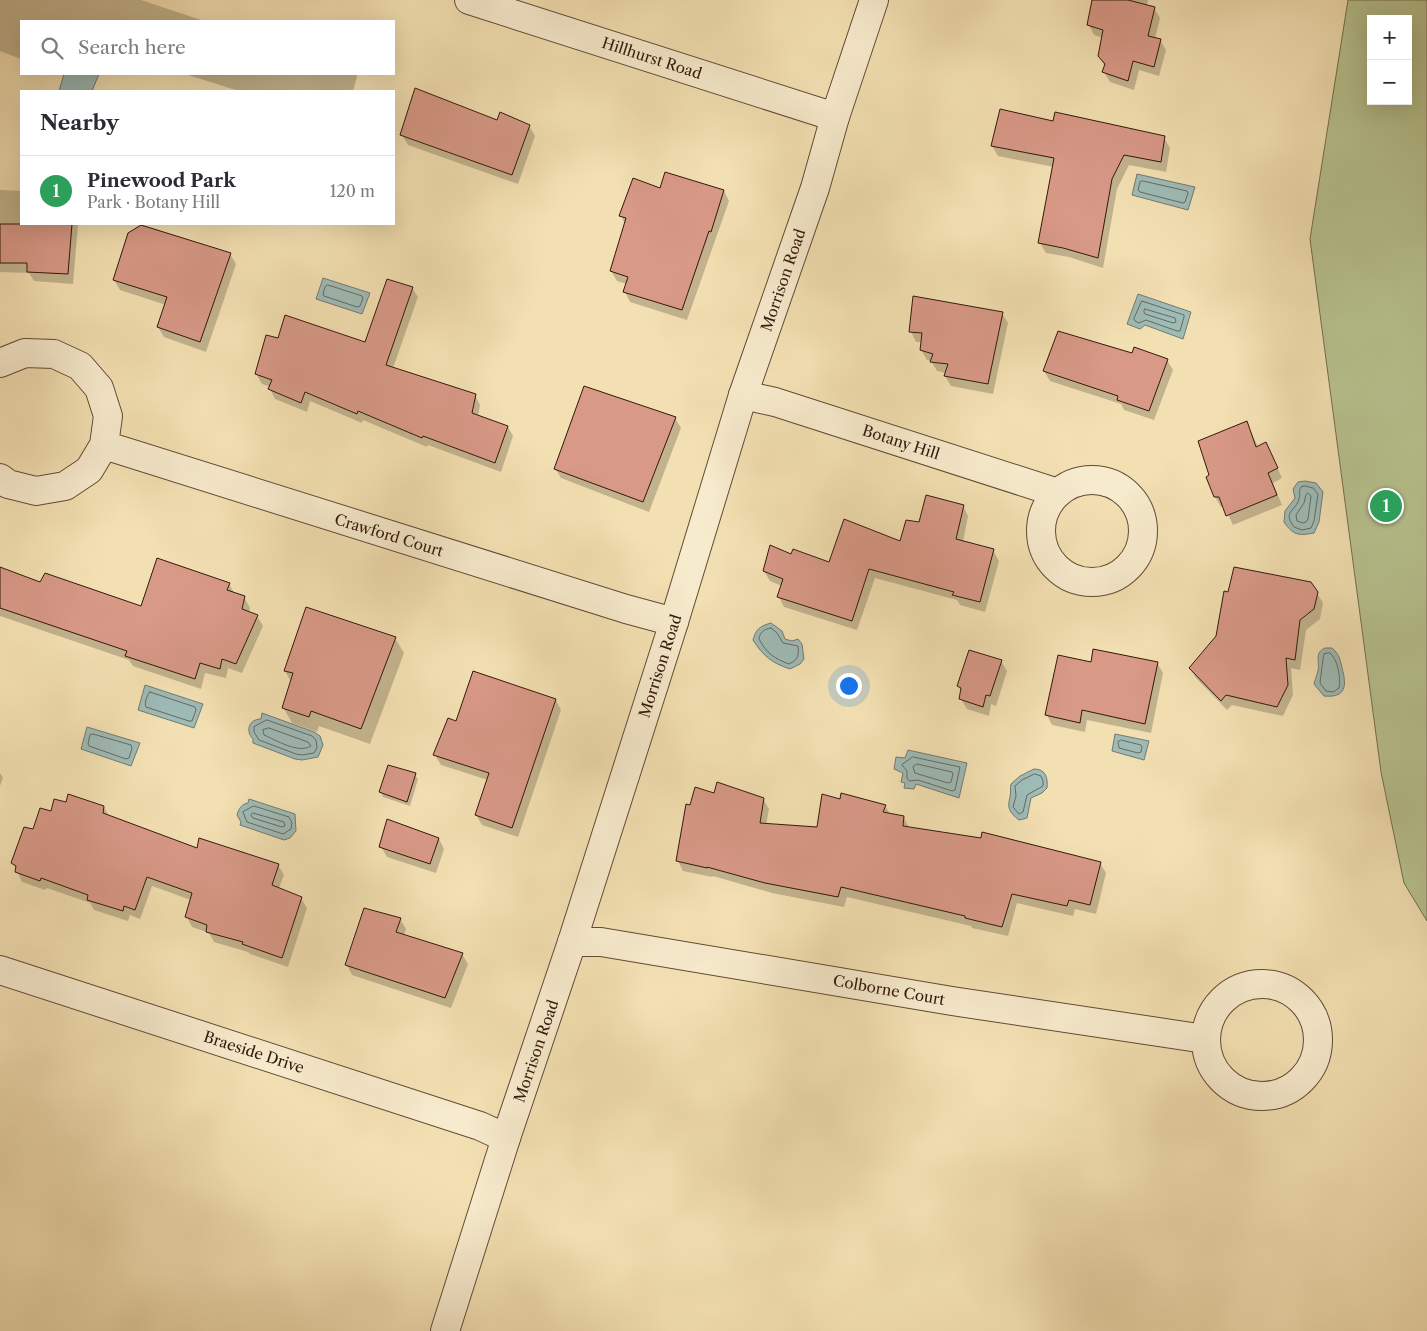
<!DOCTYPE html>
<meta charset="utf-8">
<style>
:root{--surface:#fff;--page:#f2f2f3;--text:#2b2b33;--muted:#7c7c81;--line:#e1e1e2;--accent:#0f766e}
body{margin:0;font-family:"Libre Caslon Text",serif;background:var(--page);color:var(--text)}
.controls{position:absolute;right:15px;top:15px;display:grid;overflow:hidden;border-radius:0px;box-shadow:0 5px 20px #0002}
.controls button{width:45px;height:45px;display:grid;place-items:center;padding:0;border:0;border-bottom:1px solid var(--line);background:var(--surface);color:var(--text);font:25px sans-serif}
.you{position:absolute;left:848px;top:685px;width:18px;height:18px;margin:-12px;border:4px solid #fff;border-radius:50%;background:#1a73e8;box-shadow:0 0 0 8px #1a73e833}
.badge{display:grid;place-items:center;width:32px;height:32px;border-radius:50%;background:var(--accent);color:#fff;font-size:16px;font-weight:700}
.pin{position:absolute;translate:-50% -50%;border:2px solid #fff;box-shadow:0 1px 5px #0006}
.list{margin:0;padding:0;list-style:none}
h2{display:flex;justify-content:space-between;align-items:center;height:65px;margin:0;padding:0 20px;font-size:21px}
h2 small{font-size:16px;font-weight:400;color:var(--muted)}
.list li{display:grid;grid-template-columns:32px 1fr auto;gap:15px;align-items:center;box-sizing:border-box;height:70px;padding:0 20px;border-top:1px solid var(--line)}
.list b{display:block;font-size:19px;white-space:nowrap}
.list p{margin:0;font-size:16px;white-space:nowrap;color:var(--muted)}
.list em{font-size:16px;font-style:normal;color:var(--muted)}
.icon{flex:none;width:28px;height:28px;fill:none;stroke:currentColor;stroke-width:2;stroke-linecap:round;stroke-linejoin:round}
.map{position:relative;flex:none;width:1427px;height:1331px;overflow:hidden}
.search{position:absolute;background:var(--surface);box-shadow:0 5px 20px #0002;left:20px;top:20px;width:375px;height:55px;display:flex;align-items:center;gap:12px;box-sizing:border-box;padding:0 18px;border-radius:0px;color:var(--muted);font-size:19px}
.panel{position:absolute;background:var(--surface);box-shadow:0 5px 20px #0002;left:20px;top:90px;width:375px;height:135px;border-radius:0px}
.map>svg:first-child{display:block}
</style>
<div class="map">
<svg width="1427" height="1331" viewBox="0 0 1427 1331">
<rect width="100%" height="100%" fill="#f3e0b2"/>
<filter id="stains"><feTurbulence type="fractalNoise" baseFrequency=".004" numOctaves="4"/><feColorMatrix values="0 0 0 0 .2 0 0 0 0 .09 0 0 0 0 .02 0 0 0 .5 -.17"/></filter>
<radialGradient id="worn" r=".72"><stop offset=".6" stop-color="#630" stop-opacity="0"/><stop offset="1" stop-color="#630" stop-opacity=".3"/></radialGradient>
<!-- green -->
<path fill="#b7c38f" stroke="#756d4e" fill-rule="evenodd" d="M1348,0h79v921l-23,-38 -23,-111 -71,-533zM1371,19h37v82h-37z"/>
<!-- water -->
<path fill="#9ebbb6" stroke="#737972" d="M64,74h35l-7,17h-33z
M1137,174l58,13 -7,23 -56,-15z
M323,278l47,15 -8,21 -46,-15z
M1138,294l53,18 -8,27 -38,-14 -5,4 -13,-5z
M1305,481l11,2 7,9 -4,30 -5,11c-16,3 -21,2 -30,-11l1,-11 10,-13 -2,-9 5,-7z
M771,623l11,8 3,8 7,2 6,-2 4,5 2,15 -4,5 -10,5c-18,-6 -27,-13 -37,-29 3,-11 7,-14 18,-17z
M1325,648h7c7,6 8,11 10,20 5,18 4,30 -18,28l-10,-12c1,-4 3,-9 4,-13 2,-10 -4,-18 7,-23z
M145,685l58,19 -9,24 -56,-18z
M262,713l52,19 6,4 3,9 -5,12 -16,3 -7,-1 -42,-16v-4c-8,-8 -4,-20 8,-20z
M87,727l53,16 -9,23 -50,-17z
M1115,734l34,7 -5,19 -32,-9z
M908,750l59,13 -8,35 -43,-14 -2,5 -10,-1 1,-5 -4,-1 2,-9 -9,-4 2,-12 9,1z
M1034,769c12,0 14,9 13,19l-5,5 -11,5 -4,20 -8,2c-10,-8 -12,-12 -9,-23 1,-4 0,-9 1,-13l9,-8z
M249,799l46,15 1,17 -6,7 -6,2 -44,-15 1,-3 -4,-7c2,-7 5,-11 11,-12z"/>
<!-- shadow -->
<path fill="#0003" d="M0,0h141l63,21h-183v38l-21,-8z
M1093,0h55l-1,6 7,2 6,10 -5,21 5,1 6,10 -7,26 -20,-6 -5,20 -24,-8 -6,-10 1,-5 -6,-11 4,-18 -9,-3 -5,-10z
M185,74h171l1,3 -4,14h-114z
M498,121l31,5 6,10 -17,48 -110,-39 -6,-10z
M1054,123l110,15 6,10 -4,24 -37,-7 -12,24 -14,79 -34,-11 -23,-4 -6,-10 14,-76 -56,-11 -6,-10z
M0,190l21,1v33h57l-5,60 -39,-3 -5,-8 -29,-1z
M661,190l63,1 5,10 -42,119 -57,-18 -5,-10 2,-8 -10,-3 -6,-10 14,-47 -4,-8z
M230,254l6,10 -30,88 -42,-15 -6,-10 8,-22 -46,-15 -6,-10z
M412,288l6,9 -25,71 82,27 5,10 -2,11 30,11 5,9 -12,36 -73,-27 -1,2 -64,-27 -1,3 -52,-22 -3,11 -32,-13 -5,-10 1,-2 -9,-3 -6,-10 23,-35 87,5z
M1002,313l6,10 -15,71 -42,-8 -6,-10 1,-3 -9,-2 -6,-10 -4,-1 -6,-10 1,-8h-6l-5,-10z
M1133,355l34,5 6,10 -19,50 -30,-10 -3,-6 -71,-23 -6,-10z
M675,418l6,10 -32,84 -88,-34 -6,-10z
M1247,423l11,24 8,-4 16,35 -9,5 9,22 -49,20 -9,-19 -3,1 -6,-10z
M963,506l5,10 -5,26 30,8 6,11 -14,51 -25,-7 -3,-5 -82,-22 -18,52 -73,-23 -5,-10 3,-11 -12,-5 -6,-10 28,-15 38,8 71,-21 19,-20z
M0,569l41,14 101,25 87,-24 6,10 9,3 6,11 -1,5 8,3 6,10 -21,47 -14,-5 -2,10 -21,-5 -4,16 -68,-23 -4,-6 -129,-44z
M1229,593h88l6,10 -3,16 -14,11 -6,40 -9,-2 2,27 -10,21 -51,-11 -5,5 -31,-32 -6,-10 27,-31z
M395,638l9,15 -34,91 -51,-18 -2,6 -25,-9 -9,-16 8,-25 -6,-11z
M1001,661l6,10 -11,35 -5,-2 -2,12 -22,-7 -6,-10 1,-7 -4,-7z
M1092,663h65l6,10 -12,60 -64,-13 -2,12 -33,-7 -5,-10z
M474,672l82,28 5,10 -43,127 -36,-12 -6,-10 12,-35 -47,-15 -6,-10 22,-32z
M0,773l3,5 -3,8z
M415,775l3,4 -8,27 -27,-9 -2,-5z
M715,794l48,5 6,10 -3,16 52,3 24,-27 43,5 6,9 13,3 5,10 191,35 6,10 -10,41 -21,-5 -2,7 -56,-13 -9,33 -36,-8 -1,-2 -124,-29 -3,10 -72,-14 -59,-17 -1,1 -29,-6 -5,-10 13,-55z
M104,807l5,9 88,33 81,16 6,10 -5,13 22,10 6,10 -19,59 -38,-13 -2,-2 -34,-10 -5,-9 -17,-6 -5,-10 4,-17 -39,-14 -12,33 -10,-4 -2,6 -34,-11 -4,-7 -43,-15 -2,2 -23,-8 -9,-19 21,-33 18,-17z
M439,839l5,10 -8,24 -49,-16 -6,-10z
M400,919l6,10 -2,6 58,19 6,10 -17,44 -99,-33 -5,-10z"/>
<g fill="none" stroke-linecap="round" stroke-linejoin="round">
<!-- shore -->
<path stroke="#686961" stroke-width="1" d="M1143,181l44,10 1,2 -3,9 -2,1 -43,-11 -2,-2 2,-8z
M328,285l34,11 1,2 -3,8 -3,1 -33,-11 -1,-2 2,-7z
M1142,301l42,14v2l-4,14h-3l-31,-11 -7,3 -4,-2 -1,-2z
M1145,309l30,9 1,4 -3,1 -28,-9 -1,-2z
M1305,486l8,2 5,6 -4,27 -3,7 -9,2 -8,-3c-12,-16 2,-16 5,-28 2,-6 -1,-7 2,-12z
M1308,493l3,3 -3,23 -2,3 -3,1 -6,-2 -1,-6 8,-12 2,-8z
M771,628l6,5 6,10 15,3c1,9 0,14 -9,18 -14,-5 -23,-11 -30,-25 1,-7 5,-10 12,-11z
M1330,653c8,6 11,26 9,35l-6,4 -7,-1 -6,-8c1,-7 3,-27 4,-29z
M150,692l45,15 1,3 -4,11h-3l-43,-14c-2,-4 1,-12 4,-15z
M267,720l45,16 4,4 1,8 -3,5 -12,2 -6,-1 -37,-14 -5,-8v-5z
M269,728l39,14 3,4c-13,8 -35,-6 -47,-11l-1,-5z
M93,734l38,11 1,3 -3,10 -3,1 -37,-13 -1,-2 2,-9z
M1121,740l20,5 1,2 -1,5 -3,1 -19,-5 -1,-6z
M913,757l47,10 -5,23 -3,1 -34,-11 -9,1 -2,-3v-7l-5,-6z
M917,764l35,8 1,2 -2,8 -3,1 -33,-10 -2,-6z
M1035,774l6,2 2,5v5l-16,9 -4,17 -4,2 -6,-7 3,-11 -1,-10 7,-6z
M254,806l35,11 3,6 -1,6 -8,5 -36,-12 -4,-10z
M253,813l31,9 1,4 -3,1 -29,-9 -2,-3z"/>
</g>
<!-- building -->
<path fill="#d89987" stroke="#33170c" d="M1092,0h36l27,7 -7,29 13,3 -7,28 -21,-6 -5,20 -26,-9 3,-8 -7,-8 5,-26 -16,-5z
M415,88l82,32 3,-8 30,13 -18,50 -112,-40z
M1000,109l53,12 2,-9 110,24 -4,26 -37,-7 -12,24 -14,79 -35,-10 -25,-5 16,-85 -63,-12z
M665,172l59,18 -13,42 -2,-1 -27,79 -59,-18 5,-15 -18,-6 16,-53 -7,-2 14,-38 27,10z
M0,224h72l-4,50 -41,-2v-9h-27z
M141,225l90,28 -31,89 -43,-15 10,-30 -54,-17 15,-47z
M387,279l26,8 -27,78 90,29 -4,19 36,13 -13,37 -72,-27 -1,2 -64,-27 -1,3 -52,-22 -4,11 -33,-14 4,-9 -17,-6 11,-39 12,3 7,-23 80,27z
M913,296l90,16 -15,72 -44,-8 4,-12 -18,-2 3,-8 -13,-4 2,-17 -13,-1z
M1058,331l74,22 2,-6 34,12 -19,52 -32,-11 1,-4 -75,-25z
M584,386l92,31 -33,85 -89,-33z
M1247,421l9,26 10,-5 12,26 -10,5 9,22 -51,21 -7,-19h-5l-8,-20 3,-2 -11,-34z
M926,495l38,10 -8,34 38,10 -14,53 -28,-7 2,-3 -85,-23 -17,52 -75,-24 6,-18 -20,-8 7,-26 21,9 2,-5 36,13 15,-43 56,22 6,-21 13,2z
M157,558l73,25 -3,7 18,6 -3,13 16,6 -22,49 -14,-5 -2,10 -20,-6 -5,16 -70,-23 2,-5 -127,-43v-41l40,15 5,-9 96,33z
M1234,567l77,15 7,10 -4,17 -14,11 -5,40 -9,-2 2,27 -11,22 -51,-12 -5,6 -32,-33 27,-32 8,-45 4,1z
M306,607l90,30 -35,92 -50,-18 -2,6 -27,-9 11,-35 -9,-2z
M1093,649l65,13 -13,62 -63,-14 -2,13 -35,-8 13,-60 33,7z
M969,650l33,10 -12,36 -4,-1 -3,12 -24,-8 2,-11 -4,-2z
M473,671l83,28 -44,129 -37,-13 14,-42 -56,-18 15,-37 8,3z
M388,765l28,8 -9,29 -28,-10z
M717,782l47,16 -4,25 57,4 5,-33 18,5 1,-6 45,12 -3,7 21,4 -1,10 78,12 1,-6 119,30 -11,43 -21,-5 -2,6 -55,-12 -10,33 -37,-9v-2l-124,-29 -3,10 -73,-14 -58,-16v1l-31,-7 10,-57 4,1 5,-18 19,6z
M68,794l36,12 -1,7 94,35 2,-10 80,26 -7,21 30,12 -20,61 -40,-14 1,-2 -37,-10 1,-7 -22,-8 7,-24 -45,-16 -12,33 -11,-4 -1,5 -36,-11 1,-5 -47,-17 -1,3 -25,-9 1,-6 -5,-3 13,-36 9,2 7,-21 11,3 3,-12 12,3z
M387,819l52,19 -9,26 -51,-17z
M364,908l37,10 -5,14 67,21 -18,45 -100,-33z"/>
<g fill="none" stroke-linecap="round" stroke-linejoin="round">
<defs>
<path id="minor" d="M469,0l366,117
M0,363l25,-10 29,1 26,12 19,22 9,28 -4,29 -15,25 -24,16 -29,5 -28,-7 -8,-6
M743,395l32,7 283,91
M104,445l522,164 48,13
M1041 531a51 51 0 1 1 102 0a51 51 0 1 1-102 0Z
M572,942h29l351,59 253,38
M0,970l480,156 26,12
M1206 1040a56 56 0 1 1 112 0a56 56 0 1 1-112 0Z"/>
<path id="tertiary" d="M445,1331l61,-193 66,-196 102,-320 69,-227 72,-207 20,-71 39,-117"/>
</defs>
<!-- minor casing -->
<use href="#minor" stroke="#634936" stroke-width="30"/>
<!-- tertiary casing -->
<use href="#tertiary" stroke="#634936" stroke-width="30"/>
<!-- minor -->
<use href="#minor" stroke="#f7ebcd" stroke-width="28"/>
<!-- tertiary -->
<use href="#tertiary" stroke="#f7ebcd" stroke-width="28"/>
</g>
<g text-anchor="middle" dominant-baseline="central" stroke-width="4.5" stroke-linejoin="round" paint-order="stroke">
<!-- street labels -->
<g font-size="15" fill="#33170c" stroke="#f7ebcd">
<text transform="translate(652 58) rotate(18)">Hillhurst Road</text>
<text transform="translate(783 280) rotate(-71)">Morrison Road</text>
<text transform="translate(901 442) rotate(18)">Botany Hill</text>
<text transform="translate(389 535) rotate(17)">Crawford Court</text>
<text transform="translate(660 666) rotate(-72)">Morrison Road</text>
<text transform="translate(889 990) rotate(10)">Colborne Court</text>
<text transform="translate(536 1051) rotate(-71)">Morrison Road</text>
<text transform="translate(254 1052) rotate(18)">Braeside Drive</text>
</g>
</g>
<rect width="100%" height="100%" filter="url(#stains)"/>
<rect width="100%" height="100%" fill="url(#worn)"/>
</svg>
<div class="controls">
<button>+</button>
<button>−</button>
</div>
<div class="you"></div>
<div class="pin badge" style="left:1386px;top:506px;background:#2e9e5b">1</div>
<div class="search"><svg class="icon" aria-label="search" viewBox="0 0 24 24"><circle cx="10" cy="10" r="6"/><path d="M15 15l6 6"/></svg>Search here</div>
<section class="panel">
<h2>Nearby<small></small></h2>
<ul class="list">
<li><span class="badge" style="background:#2e9e5b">1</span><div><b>Pinewood Park</b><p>Park · Botany Hill</p></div><em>120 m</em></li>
</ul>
</section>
</div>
